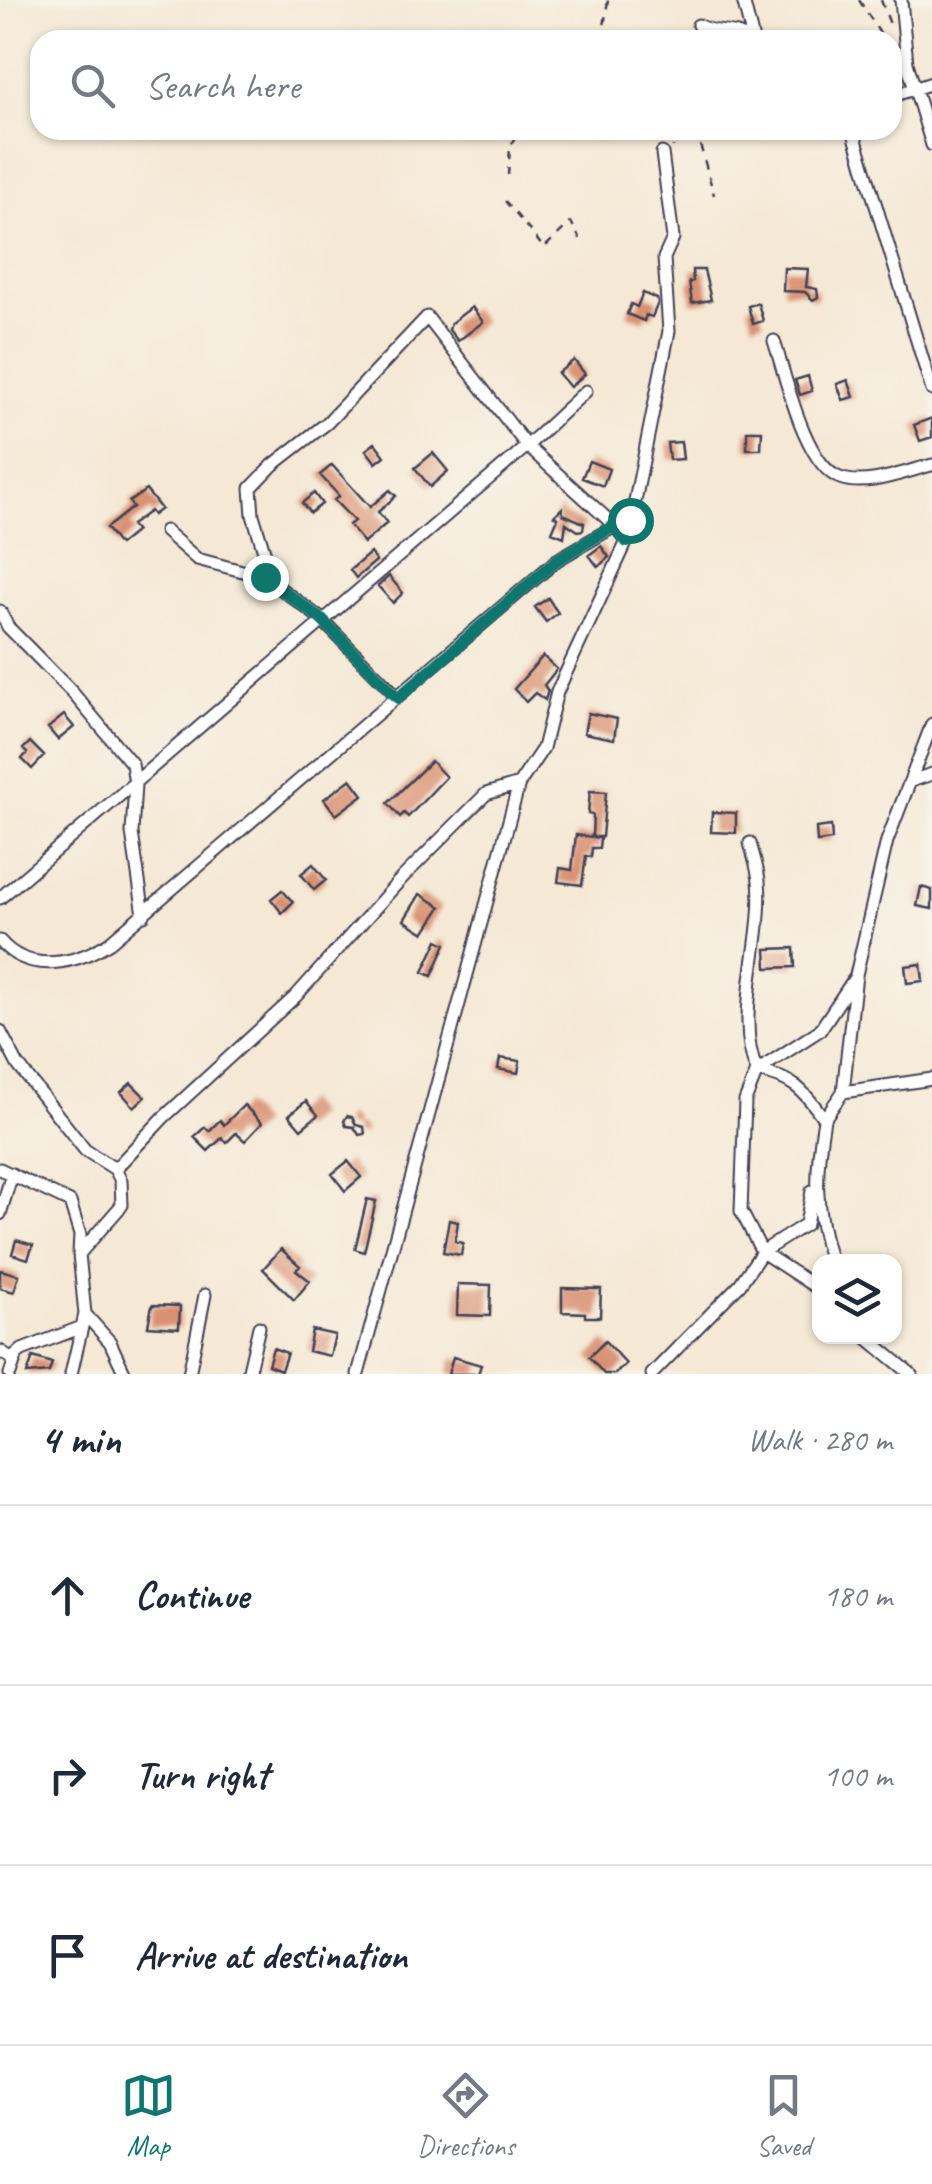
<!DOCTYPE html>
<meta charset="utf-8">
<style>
:root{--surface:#fff;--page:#f6f6f7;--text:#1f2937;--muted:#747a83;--line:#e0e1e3;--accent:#0f766e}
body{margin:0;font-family:Caveat,sans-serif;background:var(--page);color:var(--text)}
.controls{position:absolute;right:30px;bottom:30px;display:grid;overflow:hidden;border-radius:20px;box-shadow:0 2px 8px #0004}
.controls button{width:90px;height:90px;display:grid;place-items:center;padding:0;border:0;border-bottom:2px solid var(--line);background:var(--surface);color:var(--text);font:50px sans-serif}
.stop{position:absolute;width:30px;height:30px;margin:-22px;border:8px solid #0f766e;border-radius:50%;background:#fff}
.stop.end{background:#0f766e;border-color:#fff;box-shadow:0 2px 10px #0008}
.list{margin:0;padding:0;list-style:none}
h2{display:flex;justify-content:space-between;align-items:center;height:130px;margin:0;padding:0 40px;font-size:42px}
h2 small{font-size:32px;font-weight:400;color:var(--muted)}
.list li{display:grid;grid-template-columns:65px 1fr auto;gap:30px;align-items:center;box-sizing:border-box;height:180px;padding:0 40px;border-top:2px solid var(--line)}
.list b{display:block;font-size:38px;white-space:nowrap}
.list em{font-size:32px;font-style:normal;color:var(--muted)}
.icon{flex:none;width:55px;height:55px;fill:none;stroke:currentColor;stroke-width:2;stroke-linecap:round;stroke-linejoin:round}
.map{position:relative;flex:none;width:932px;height:1374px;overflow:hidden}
.search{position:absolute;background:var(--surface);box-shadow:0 2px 8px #0004;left:30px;right:30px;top:30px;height:110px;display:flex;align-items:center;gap:25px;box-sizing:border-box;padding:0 35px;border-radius:30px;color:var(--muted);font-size:38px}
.sheet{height:670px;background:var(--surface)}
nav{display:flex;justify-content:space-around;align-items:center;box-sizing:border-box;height:140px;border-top:2px solid var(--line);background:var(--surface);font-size:28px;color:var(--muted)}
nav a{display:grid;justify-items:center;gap:5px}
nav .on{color:var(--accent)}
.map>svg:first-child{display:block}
</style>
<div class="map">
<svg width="932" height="1374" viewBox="0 0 932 1374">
<rect width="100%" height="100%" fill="#f7f3e8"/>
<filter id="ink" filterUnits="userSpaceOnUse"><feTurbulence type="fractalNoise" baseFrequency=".01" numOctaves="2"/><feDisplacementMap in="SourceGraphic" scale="20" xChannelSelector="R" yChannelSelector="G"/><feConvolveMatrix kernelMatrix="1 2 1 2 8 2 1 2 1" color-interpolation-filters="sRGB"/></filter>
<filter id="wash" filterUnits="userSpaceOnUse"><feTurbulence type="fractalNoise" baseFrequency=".0048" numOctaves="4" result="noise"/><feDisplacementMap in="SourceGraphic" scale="40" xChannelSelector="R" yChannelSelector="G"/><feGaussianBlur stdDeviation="2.25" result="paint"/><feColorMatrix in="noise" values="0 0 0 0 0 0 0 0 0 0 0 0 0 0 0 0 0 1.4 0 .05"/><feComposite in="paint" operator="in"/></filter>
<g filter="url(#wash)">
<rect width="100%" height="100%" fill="#f5e8d4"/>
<g id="blocks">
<!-- building -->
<path fill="#d99172" d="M784,268l24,1 -2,18 11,2 1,8 -5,3 -8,-8 -22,-1z
M692,270h12l7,30 -19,3 -3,-21 4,-1z
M643,293l14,6 1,4 -6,14 -6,-2 -2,6 -17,-7 4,-10 6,3z
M758,303l5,18 -10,3 -5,-18z
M472,307l11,15 -25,19 -9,-11 2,-7z
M574,360l11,14 -15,13 -12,-14z
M808,376l4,15 -12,4 -5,-15z
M848,380l6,17 -11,3 -6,-16z
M932,418v19l-12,4 -6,-16z
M747,431h15l-1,18h-14z
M681,442l2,17 -14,1 -2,-17z
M375,443l10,13 -9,7 -10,-13z
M433,453l15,18 -18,16 -15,-19z
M589,461l20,8 -6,17 -21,-8z
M332,465l38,42 20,-17 6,6 -18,16 9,11 -23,20 -15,-18 5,-4 -20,-21 5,-4 -19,-21z
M146,490l15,19 -8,6 -3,-4 -19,14 5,6 -17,14 -13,-17 27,-21 -4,-5z
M314,493l8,11 -12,9 -8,-10z
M562,508l1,6 21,9 -1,7 -5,1 -12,-8 -2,14 -12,-5 6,-14 -4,-2z
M601,546l8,11 -11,10 -9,-12z
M370,553l6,8 -20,17 -6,-8z
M389,576l14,17 -10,10 -15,-17z
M548,598l10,15 -12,9 -11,-15z
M543,656l14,13 -13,16 4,6 -3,9 -10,-7 -9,9 -12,-13z
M588,713l29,6 -3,20 -30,-6z
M64,715l10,12 -16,13 -10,-12z
M30,742l14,14 -12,13 -10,-10 5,-6 -4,-4z
M431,761l15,16 -38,40 -4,-4 -4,4 -12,-14z
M351,779l12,16 -27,20 -12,-16z
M590,791l16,1 -4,45h-10l1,-22 -5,-1z
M712,812l24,1v20l-25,-1z
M831,826l1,14 -15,2 -1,-14z
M576,835l24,3 -1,10h-7l-1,9 -5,-1 -4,29 -24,-3 2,-14 12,2z
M313,864l13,16 -12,10 -13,-16z
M921,887l11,3v19l-15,-3z
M282,890l11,12 -11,11 -11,-14z
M420,894l21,13 -17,26 -20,-13z
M438,940l8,4 -14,32 -9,-4z
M794,948l1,19 -28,1 -1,-19z
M921,964l2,17 -16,2 -2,-17z
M500,1058l20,3 -2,12 -20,-4z
M131,1083l14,14 -11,10 -13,-15z
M306,1101l12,14 -17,14 -12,-14z
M244,1105l18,18 -17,18 -9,-8 -9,9 -5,-4 -14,13 -14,-14 11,-10 4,4 11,-11 4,5z
M347,1116l5,1 4,8 8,2 1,7 -6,1 -5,-8 -8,-1 -2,-5z
M348,1161l13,16 -16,14 -13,-17z
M367,1199l9,2 -12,51 -9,-3z
M449,1220l9,2 -3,19 8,2 -2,12 -18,-3z
M16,1240l17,5 -5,14 -16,-5z
M281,1249l19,17 -4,4 14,11 -16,19 -31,-31z
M0,1270l19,5 -5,17 -14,-4z
M458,1284l33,1 -1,31 -33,-1z
M562,1288l39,1 -1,28h-15v-4l-23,-1z
M152,1305l28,1 -1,22 -31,-2z
M312,1330l23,5 -5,21 -22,-5z
M605,1341l21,23 -11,10h-11l-15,-17z
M273,1348l14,5 -6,17 -13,-5z
M33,1357l19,6 -3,9 -22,2z
M453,1357l28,8 -3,9h-30z"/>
</g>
</g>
<g filter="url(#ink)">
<use href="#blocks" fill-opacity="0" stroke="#424052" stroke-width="2.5"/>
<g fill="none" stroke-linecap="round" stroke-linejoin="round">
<defs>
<path id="minor" d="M743,0l10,40
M901,0l6,63 25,82
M698,25c16,10 36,3 51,15
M892,96l40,-13
M853,130l79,260
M774,341c11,33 31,125 66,137 27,10 66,-7 92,-13
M165,531l32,28 68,18 55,41 78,79
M627,541l42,-210 -5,-73 9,-20 -11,-85
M274,584l-21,-69 -2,-27 22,-23 54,-42 100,-106 100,129 59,-55
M0,611l8,16 64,65 60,72 3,20 -3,49 12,82
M911,781l21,-7
M750,843c3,12 8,26 9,38 6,58 -26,136 -2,190 36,7 47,19 67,48 -9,53 -10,91 7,143
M0,898l527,-452 88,80 12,15 -70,151 -14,56 -24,36 -161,590
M0,941c29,34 77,23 110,1l447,-382 58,-34
M0,1031l18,34 67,85 30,19 6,12 1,24 -43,49 6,60 -14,60
M843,1092l89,-13
M824,1119l19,-27 13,-117 31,-134 45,-117
M0,1169l70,33 10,33 -1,19
M115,1169l48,-51 133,-122 106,-118 84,-84 33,-10
M0,1214l12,-40
M820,1290l-58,-38 -21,-41 4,-110 12,-30 63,-41 34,-51
M85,1314l25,28 15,32
M865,1336l46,38
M0,1351l14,9
M10,1374l7,-20 5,-4 60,-23
M189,1374l16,-79
M248,1374l11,-47
M652,1374l88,-90 22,-32 44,-28 6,-33"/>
</defs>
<!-- minor casing -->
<use href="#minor" stroke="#424052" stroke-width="15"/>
<!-- path -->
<path stroke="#424052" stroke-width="2.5" stroke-dasharray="8 8" stroke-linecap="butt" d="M859,0l25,40
M881,0l11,30
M602,40l6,-40
M673,130v17
M696,130l18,65
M508,175l2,-27 8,-18
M505,201l39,47 27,-26 9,17"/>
<!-- minor -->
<use href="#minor" stroke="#fff" stroke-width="11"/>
</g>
</g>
<g fill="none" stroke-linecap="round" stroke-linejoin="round" filter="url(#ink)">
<!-- route -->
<path stroke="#0f766e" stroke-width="12" d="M265,577l57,43 76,78 159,-138 57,-34 13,16 3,-22"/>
</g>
</svg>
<div class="controls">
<button><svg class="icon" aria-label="layers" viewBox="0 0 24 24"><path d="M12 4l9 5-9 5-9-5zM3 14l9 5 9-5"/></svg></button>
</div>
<div class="stop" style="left:630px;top:520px"></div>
<div class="stop end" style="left:265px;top:577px"></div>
<div class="search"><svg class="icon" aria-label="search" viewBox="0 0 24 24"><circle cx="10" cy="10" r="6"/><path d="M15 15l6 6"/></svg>Search here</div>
</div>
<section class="sheet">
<h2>4 min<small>Walk · 280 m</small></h2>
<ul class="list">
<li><svg class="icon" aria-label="ahead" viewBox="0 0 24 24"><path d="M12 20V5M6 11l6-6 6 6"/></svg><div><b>Continue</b></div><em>180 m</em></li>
<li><svg class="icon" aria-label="right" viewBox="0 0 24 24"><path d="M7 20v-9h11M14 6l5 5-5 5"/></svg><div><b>Turn right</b></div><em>100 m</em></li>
<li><svg class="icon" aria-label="arrive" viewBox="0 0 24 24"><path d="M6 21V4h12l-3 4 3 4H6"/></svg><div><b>Arrive at destination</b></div></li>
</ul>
</section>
<nav>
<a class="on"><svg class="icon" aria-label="map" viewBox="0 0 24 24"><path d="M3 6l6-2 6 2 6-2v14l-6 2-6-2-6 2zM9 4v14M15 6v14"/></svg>Map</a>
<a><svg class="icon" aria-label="directions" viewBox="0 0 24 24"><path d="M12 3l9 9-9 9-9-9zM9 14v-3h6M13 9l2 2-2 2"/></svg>Directions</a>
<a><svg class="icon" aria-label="saved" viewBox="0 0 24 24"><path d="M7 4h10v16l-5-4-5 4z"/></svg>Saved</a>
</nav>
